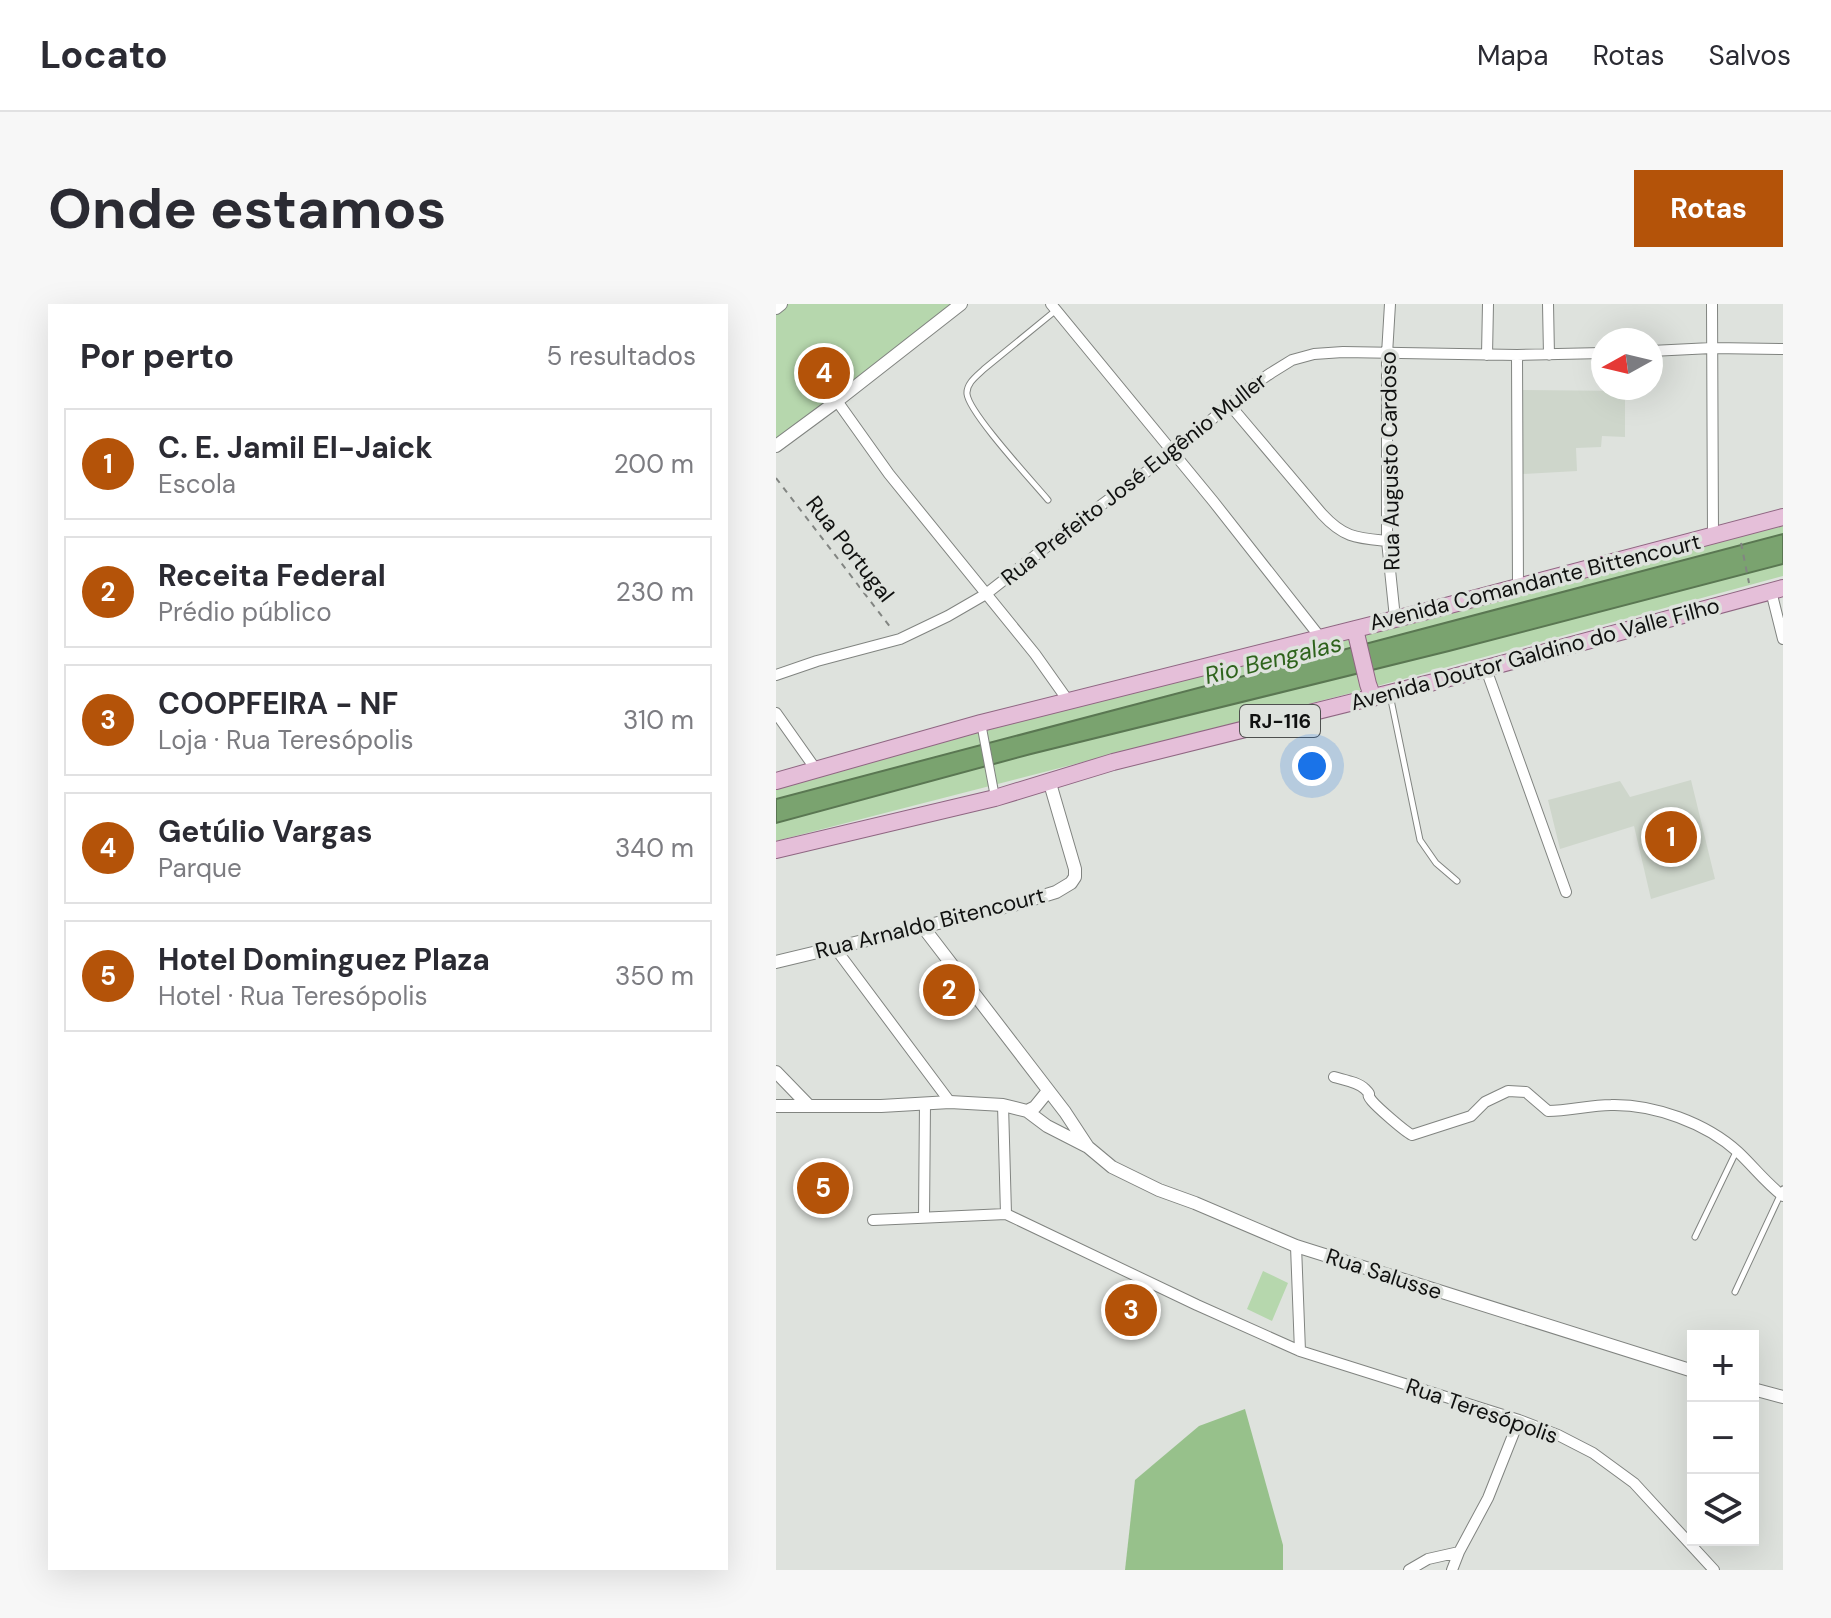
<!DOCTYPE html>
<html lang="pt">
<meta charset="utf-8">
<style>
:root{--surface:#fff;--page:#f7f7f7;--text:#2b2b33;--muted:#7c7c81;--line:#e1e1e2;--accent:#b45309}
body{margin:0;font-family:"DM Sans",sans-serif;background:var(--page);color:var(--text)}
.controls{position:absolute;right:24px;bottom:24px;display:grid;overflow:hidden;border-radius:0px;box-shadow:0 8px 32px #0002}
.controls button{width:72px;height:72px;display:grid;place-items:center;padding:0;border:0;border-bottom:2px solid var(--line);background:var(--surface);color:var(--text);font:40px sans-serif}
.compass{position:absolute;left:815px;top:24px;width:72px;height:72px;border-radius:50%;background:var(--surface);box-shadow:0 8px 32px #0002;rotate:262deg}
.you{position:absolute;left:536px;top:462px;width:28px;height:28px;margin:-20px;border:6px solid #fff;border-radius:50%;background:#1a73e8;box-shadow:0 0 0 12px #1a73e833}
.badge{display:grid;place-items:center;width:52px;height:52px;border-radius:50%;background:var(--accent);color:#fff;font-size:26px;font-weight:700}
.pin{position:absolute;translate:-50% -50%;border:4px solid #fff;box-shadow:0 2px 8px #0006}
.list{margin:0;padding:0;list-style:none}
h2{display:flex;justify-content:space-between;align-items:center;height:104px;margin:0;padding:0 32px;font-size:34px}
h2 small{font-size:26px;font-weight:400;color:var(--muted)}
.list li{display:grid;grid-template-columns:52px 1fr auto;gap:24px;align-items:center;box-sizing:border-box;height:112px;margin:0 16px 16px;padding:0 16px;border:2px solid var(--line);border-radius:0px}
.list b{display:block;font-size:30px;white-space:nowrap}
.list p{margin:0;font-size:26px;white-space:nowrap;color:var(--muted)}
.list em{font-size:26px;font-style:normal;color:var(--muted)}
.icon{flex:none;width:44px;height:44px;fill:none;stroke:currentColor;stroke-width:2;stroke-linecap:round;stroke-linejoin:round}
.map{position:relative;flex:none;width:1007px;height:1266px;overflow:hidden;border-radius:0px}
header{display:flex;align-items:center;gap:48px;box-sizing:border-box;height:112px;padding:0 40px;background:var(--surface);border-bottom:2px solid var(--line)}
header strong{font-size:38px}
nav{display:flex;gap:44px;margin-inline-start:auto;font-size:28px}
.intro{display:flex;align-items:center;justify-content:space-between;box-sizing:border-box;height:192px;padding:0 48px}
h1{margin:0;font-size:56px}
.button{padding:20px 36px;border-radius:0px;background:var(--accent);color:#fff;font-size:28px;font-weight:700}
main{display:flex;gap:48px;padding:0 48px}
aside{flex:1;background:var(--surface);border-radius:0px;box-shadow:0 8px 32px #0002}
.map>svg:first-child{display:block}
</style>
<header>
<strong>Locato</strong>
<nav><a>Mapa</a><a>Rotas</a><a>Salvos</a></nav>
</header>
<div class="intro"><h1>Onde estamos</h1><a class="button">Rotas</a></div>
<main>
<aside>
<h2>Por perto<small>5 resultados</small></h2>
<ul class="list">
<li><span class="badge">1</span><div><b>C. E. Jamil El-Jaick</b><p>Escola</p></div><em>200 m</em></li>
<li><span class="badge">2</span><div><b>Receita Federal</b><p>Prédio público</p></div><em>230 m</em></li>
<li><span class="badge">3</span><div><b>COOPFEIRA - NF</b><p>Loja · Rua Teresópolis</p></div><em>310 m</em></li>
<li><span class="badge">4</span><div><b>Getúlio Vargas</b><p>Parque</p></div><em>340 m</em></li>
<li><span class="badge">5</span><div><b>Hotel Dominguez Plaza</b><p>Hotel · Rua Teresópolis</p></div><em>350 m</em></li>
</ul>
</aside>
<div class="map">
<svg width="1007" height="1266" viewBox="0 0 1007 1266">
<rect width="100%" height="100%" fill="#dee2dd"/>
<!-- built -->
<path fill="#ced6cb" d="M747,86l102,1v46l-23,-1 -1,11 -25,1 1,23 -55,3z
M915,476l24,99 -64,20 -17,-73 -74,23 -12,-49 72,-19 10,16z"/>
<!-- green -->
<path fill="#b6d7ad" d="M5,0h180l-185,142v-138z
M1007,221v51l-428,116 -579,149v-55l193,-51z
M487,967l25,12 -16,38 -25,-12z"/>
<!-- forest -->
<path fill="#97c18b" d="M469,1105l38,136v25h-158l10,-90 64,-54z"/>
<!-- water -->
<path fill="#7aa36f" stroke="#5a7752" stroke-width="2" d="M1007,230v30l-334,87 -418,103 -255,69v-24z"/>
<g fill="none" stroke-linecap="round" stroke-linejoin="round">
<defs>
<path id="service" d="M272,196c-15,-18 -79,-87 -81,-106 -1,-11 11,-19 17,-25l71,-58
M614,391l30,145 16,23 21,18
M919,933l41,-85
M959,988l48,-103"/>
<path id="pedestrian" d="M205,419l14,74"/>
<path id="minor" d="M275,0l162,197 107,136
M614,0l-3,50v187l8,77
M772,0l1,51
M936,0l1,232
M875,47l61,-3 71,1
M711,51l1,-51
M741,51l1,233
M61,97l52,73 146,180 34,48
M453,100l93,110c22,24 35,24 65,27
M995,287l12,48
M710,365l80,223
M0,371l41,-14 83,-22 48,-23 38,-22 87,-68 100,-74 76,-64 22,-15 21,-13 22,-6 29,-2 174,3 86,-2
M0,409l41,58
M59,644l115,154
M558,773c10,3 24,5 31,12 9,9 -1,2 7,12 5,6 32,30 40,34l59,-19 14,-14 23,-11 18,1 22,19c21,0 42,-6 63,-6 43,-1 95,18 127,47 15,14 28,31 45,44
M227,801l3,109
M148,913l1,-114
M97,916l133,-6 191,91 103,46
M520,942l4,105 219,69 39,15 35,18 41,30 80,87
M633,1266l19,-11 31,-7
M676,1266l7,-18 29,-54 31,-78"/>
<path id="tertiary" d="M0,4l5,-4
M0,142l61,-45 124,-97
M147,623l142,185 23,35 24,20 47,23 36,13 101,43 397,125
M0,658l241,-58 39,-12 15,-9 4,-6v-8l-26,-89
M0,768l33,34
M0,802h105l69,-4 53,3 24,6 8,-4 13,-16
M251,807l20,15 41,21
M977,1085l30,8"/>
<path id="primary" d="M579,325l13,55 5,14
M0,477l205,-58 446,-112 356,-94
M0,546l219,-52 118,-36 329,-82 341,-92"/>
</defs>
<!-- service casing -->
<use href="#service" stroke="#818480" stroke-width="7"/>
<!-- pedestrian casing -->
<use href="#pedestrian" stroke="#818480" stroke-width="10"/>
<!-- minor casing -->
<use href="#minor" stroke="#818480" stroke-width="12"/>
<!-- tertiary casing -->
<use href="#tertiary" stroke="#818480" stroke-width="14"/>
<!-- primary casing -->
<use href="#primary" stroke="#8f6682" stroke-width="18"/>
<!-- path -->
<path stroke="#828582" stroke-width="2" stroke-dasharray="6 6" stroke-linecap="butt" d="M0,174l115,150
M965,239l8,40"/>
<!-- service -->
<use href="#service" stroke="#fff" stroke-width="5"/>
<!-- pedestrian -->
<use href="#pedestrian" stroke="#fff" stroke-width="8"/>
<!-- minor -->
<use href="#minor" stroke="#fff" stroke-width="10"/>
<!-- tertiary -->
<use href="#tertiary" stroke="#fff" stroke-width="12"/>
<!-- primary -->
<use href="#primary" stroke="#e5bfd9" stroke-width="16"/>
</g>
<g text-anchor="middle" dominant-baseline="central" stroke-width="7" stroke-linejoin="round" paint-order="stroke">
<!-- shield labels -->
<rect fill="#dee2dd" stroke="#4e504e" stroke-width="2" x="464" y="401" width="80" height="32" rx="6"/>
<g font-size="20" font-weight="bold" fill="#101110">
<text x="504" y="417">RJ-116</text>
</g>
<!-- street labels -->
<g font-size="22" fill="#101110" stroke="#dee2dd">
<text transform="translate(614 157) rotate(-91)">Rua Augusto Cardoso</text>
<text transform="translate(358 175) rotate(-38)">Rua Prefeito José Eugênio Muller</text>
<text transform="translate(74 245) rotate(52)">Rua Portugal</text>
<text transform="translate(759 278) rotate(-14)">Avenida Comandante Bittencourt</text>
<text transform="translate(759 350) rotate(-15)">Avenida Doutor Galdino do Valle Filho</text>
<text transform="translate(154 619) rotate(-14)">Rua Arnaldo Bitencourt</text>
<text transform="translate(608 970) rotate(18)">Rua Salusse</text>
<text transform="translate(706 1107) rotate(19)">Rua Teresópolis</text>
</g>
<!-- water labels -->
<g font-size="24" font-style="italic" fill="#2e631c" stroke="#dee2dd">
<text transform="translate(497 355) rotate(-14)">Rio Bengalas</text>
</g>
</g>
</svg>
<div class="controls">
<button>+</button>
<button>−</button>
<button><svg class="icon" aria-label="layers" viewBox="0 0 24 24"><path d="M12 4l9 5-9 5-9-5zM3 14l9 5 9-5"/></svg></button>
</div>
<svg class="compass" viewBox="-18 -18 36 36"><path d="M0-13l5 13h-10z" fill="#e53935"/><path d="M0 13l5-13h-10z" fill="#7c7c81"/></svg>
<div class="you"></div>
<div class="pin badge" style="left:895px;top:533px">1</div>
<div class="pin badge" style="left:173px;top:686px">2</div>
<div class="pin badge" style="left:355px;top:1006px">3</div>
<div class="pin badge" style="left:48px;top:69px">4</div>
<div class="pin badge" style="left:47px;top:884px">5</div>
</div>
</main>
